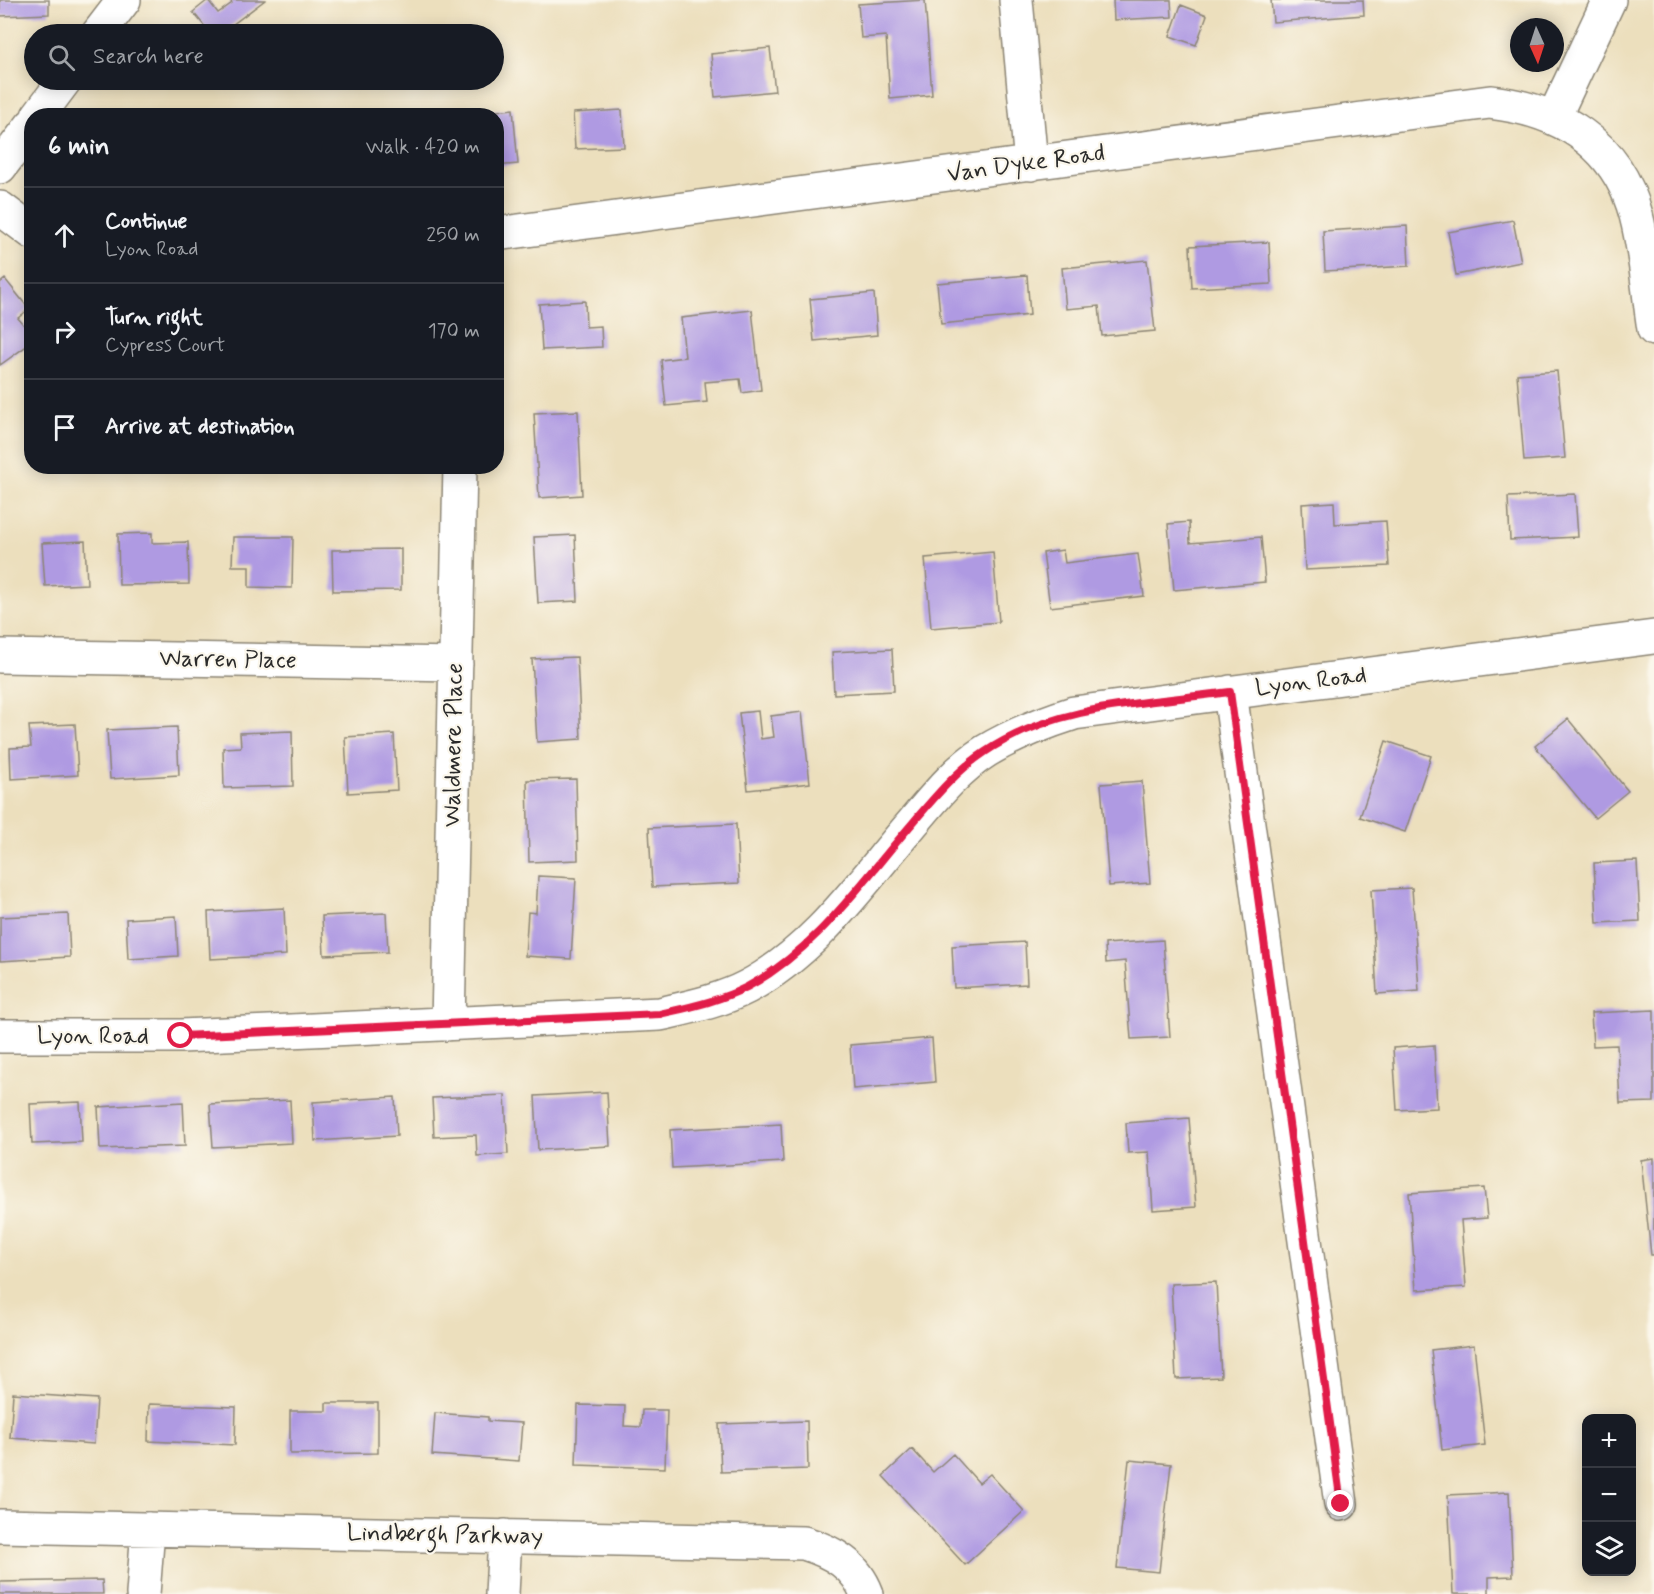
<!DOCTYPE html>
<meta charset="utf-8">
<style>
:root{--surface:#171b24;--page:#20242c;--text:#f1f3f6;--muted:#9ea1a6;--line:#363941}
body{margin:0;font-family:Mynerve,sans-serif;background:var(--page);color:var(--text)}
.controls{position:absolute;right:18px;bottom:18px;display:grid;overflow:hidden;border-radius:12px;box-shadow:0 3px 15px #0003}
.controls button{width:54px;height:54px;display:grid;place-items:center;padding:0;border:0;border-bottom:2px solid var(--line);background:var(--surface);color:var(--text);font:30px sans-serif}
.compass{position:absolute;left:1510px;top:18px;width:54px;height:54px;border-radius:50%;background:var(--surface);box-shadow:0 3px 15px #0003;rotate:177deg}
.stop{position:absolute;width:18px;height:18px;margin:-14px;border:4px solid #e11d48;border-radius:50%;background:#fff}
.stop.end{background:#e11d48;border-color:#fff;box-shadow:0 2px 6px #0008}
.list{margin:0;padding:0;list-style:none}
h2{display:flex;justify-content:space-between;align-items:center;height:78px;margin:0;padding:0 24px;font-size:26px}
h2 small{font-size:20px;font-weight:400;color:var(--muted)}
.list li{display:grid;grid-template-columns:39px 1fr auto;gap:18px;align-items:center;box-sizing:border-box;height:96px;padding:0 24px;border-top:2px solid var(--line)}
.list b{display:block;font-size:22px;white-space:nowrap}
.list p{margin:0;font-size:20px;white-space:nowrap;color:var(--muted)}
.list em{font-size:20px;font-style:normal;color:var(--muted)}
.icon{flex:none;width:33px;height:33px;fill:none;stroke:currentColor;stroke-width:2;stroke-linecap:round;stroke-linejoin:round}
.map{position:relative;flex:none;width:1654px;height:1594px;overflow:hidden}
.search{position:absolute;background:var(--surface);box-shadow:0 3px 15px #0003;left:24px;top:24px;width:480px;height:66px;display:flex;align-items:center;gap:15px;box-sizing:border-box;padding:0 21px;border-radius:33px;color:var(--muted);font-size:22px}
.panel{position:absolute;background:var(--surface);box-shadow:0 3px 15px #0003;left:24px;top:108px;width:480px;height:366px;border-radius:24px}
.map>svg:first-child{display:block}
</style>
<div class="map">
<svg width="1654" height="1594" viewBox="0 0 1654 1594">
<rect width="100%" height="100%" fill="#fbf7ec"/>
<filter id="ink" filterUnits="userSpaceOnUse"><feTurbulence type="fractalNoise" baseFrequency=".0167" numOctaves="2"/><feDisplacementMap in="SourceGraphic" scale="12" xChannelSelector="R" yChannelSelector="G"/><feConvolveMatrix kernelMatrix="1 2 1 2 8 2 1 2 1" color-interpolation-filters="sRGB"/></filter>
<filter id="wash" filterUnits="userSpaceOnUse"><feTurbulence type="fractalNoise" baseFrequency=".008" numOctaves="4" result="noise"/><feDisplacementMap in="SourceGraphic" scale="24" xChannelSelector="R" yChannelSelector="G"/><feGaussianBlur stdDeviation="1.35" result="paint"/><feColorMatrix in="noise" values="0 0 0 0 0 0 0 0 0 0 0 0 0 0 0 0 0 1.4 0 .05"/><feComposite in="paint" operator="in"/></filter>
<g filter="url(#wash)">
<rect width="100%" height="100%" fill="#ecdfbd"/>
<g id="blocks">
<!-- building -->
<path fill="#af9ae2" d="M0,0h49v14l-49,2z
M208,0l10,13 14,-10 -2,-3h35l-45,34h-9l-18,-22z
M925,0l7,95 -42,4 -4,-63 -25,2 -3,-34z
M1113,0h58l1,17 -58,3z
M1271,0h92l1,15 -91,7z
M1181,5l26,10 -11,30 -26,-9z
M770,48l5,43 -60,6 -4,-43z
M513,109l5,55 -22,2v-50h-43z
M622,110l2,37 -49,2 -2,-36z
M1513,220l8,42 -65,13 -8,-43z
M1407,226l2,40 -84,5 -2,-40z
M1269,242l2,42 -79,4 -2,-42z
M1147,260l8,71 -53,5 -3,-30 -33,3 -4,-41z
M1027,275l3,40 -89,9 -4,-41z
M5,279l24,30 -11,9 14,17v7l-32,23v-82z
M874,293l3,42 -63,6 -4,-42z
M585,301l1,26 15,-1 1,21 -60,3 -3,-46z
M752,310l9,80 -19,3 -2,-14 -35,3 2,20 -41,4 -5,-46 24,-3 -4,-39z
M1557,371l8,87 -41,3 -7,-87z
M578,411l4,84 -43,3 -5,-85z
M1575,494l3,43 -68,3 -2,-43z
M1334,502l1,22 51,-3 3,45 -84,4 -3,-66z
M1189,522l1,21 71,-6 4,45 -91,8 -6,-66z
M152,533v10l36,-1 1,42 -70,1 -1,-51z
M575,535l3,66 -40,2 -4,-66z
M233,537h60l-1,51 -43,-1v-21h-17z
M85,541l2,43 -42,2 -3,-43z
M401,549v41l-68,1 -1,-41z
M1063,550l2,13 73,-9 6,42 -94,11 -7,-54z
M993,552l6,70 -68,6 -6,-70z
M892,649l2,42 -60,3 -2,-42z
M577,657l4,82 -44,3 -5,-83z
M758,711l3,28 13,-2 -3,-21 31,-4 8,71 -62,7 -9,-77z
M1568,719l60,72 -33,27 -60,-72z
M75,724l3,51 -67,4 -1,-31 21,-1 -2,-21z
M177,727l2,48 -69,4 -3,-49z
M292,731l1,55 -69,2 -1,-40 18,-1 -1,-14z
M394,734l3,56 -49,3 -3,-56z
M1386,741l45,15 -26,76 -45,-15z
M576,779l2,81 -49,2 -2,-82z
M1142,781l8,102 -41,3 -8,-102z
M736,824l3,59 -87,4 -3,-59z
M1637,861l3,60 -43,2 -3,-60z
M538,876l38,2 -5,81 -46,-3 3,-44 8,1z
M1412,888l7,103 -42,3 -6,-104z
M284,908l2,47 -76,4 -2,-47z
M386,913l2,39 -64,3 -2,-39z
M68,914l2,43 -70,4v-44z
M176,916l2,40 -50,3 -2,-40z
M1163,940l7,97 -39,2 -6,-78 -19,2 -1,-19z
M1025,942l2,42 -73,4 -2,-42z
M1654,1010v92l-34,1 -3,-58 -24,1 -2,-33z
M932,1038l3,44 -82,7 -3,-44z
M1434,1045l3,63 -40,2 -4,-62z
M607,1092l3,54 -72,4 -3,-54z
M505,1095l3,59 -31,2 -1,-21 -42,2 -2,-39z
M395,1097l2,39 -82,5 -2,-39z
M290,1100l2,43 -79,4 -3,-43z
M80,1102l2,40 -50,2 -2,-40z
M183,1102l2,44 -85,3 -2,-42z
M1189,1118l7,89 -43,3 -4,-58 -21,1 -2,-30z
M781,1124l2,38 -111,6 -2,-38z
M1654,1158v97h-3l-10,-95z
M1484,1188l3,30 -26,2 5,67 -50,3 -7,-97z
M1216,1282l5,95 -45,2 -5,-95z
M1474,1345l11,100 -43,5 -11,-100z
M13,1393l84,6 -3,45 -84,-6z
M326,1403h52v50l-88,1v-43h36z
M149,1404l87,3 -1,38 -87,-4z
M578,1405l47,1 -1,20 17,1 1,-17h25l-2,58 -89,-3z
M435,1413l53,4v4l34,2 -3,38 -87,-6z
M807,1421l1,48 -87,3 -2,-48z
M912,1449l21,23 20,-18 26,29 11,-9 34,37 -59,54 -82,-89z
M1129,1460l42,4 -12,108 -42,-4z
M1509,1492l4,84 -24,1v17h-36l-5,-99z
M102,1580l1,14h-103v-12z"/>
</g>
</g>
<g filter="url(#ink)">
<use href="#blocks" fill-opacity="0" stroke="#8c8574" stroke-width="1.5"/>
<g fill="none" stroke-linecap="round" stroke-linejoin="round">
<defs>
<path id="minor" d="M1016,0l15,164
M98,34l26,-34
M38,116l27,-36
M1554,117l55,-117
M0,167l32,-42
M0,208l32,24
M496,234l994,-132c70,8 127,41 146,113 10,37 12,77 18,114
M0,656l456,8
M1230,692l111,812
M448,1024l12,-558
M0,1036h181l479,-22c30,-7 60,-13 87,-27 68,-36 115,-105 164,-162 23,-27 45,-55 75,-74 28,-17 57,-28 88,-38l580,-76
M0,1526l804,17c29,9 52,22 63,51
M143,1594l5,-65
M502,1594l3,-58"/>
</defs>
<!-- minor casing -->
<use href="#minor" stroke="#8c8574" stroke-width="36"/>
<!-- minor -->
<use href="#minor" stroke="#fff" stroke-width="33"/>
</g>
</g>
<g fill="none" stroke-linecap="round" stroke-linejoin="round" filter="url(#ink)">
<!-- route -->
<path stroke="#e11d48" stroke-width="8" d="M181,1036l479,-22c30,-7 59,-13 87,-27 68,-36 114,-104 164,-162 22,-26 45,-54 74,-73 71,-48 163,-49 245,-60l111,812"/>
</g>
<g text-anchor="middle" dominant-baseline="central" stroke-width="4.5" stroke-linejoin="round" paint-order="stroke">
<!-- street labels -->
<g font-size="24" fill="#2b2b2b" stroke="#fbf7ec">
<text transform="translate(1026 164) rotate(-8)">Van Dyke Road</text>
<text transform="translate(228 660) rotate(1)">Warren Place</text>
<text transform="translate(1311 682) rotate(-7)">Lyon Road</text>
<text transform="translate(454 745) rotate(-89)">Waldmere Place</text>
<text x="93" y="1036">Lyon Road</text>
<text transform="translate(445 1535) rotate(1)">Lindbergh Parkway</text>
</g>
</g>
</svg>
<div class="controls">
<button>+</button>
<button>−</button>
<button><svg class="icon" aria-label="layers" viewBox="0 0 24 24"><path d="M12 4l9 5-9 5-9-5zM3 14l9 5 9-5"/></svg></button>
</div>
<svg class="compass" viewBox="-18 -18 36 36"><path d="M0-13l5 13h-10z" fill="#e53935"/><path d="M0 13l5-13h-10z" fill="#9ea1a6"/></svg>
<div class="stop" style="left:181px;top:1036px"></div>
<div class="stop end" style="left:1341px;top:1504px"></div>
<div class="search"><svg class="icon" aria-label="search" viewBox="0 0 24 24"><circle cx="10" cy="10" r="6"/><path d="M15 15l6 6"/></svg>Search here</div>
<section class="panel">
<h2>6 min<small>Walk · 420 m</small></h2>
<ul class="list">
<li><svg class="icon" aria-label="ahead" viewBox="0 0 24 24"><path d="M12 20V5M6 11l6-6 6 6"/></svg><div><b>Continue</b><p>Lyon Road</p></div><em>250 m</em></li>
<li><svg class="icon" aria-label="right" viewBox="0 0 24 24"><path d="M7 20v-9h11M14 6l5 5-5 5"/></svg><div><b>Turn right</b><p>Cypress Court</p></div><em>170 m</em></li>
<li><svg class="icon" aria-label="arrive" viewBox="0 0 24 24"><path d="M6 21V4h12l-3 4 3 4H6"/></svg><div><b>Arrive at destination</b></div></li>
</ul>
</section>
</div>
